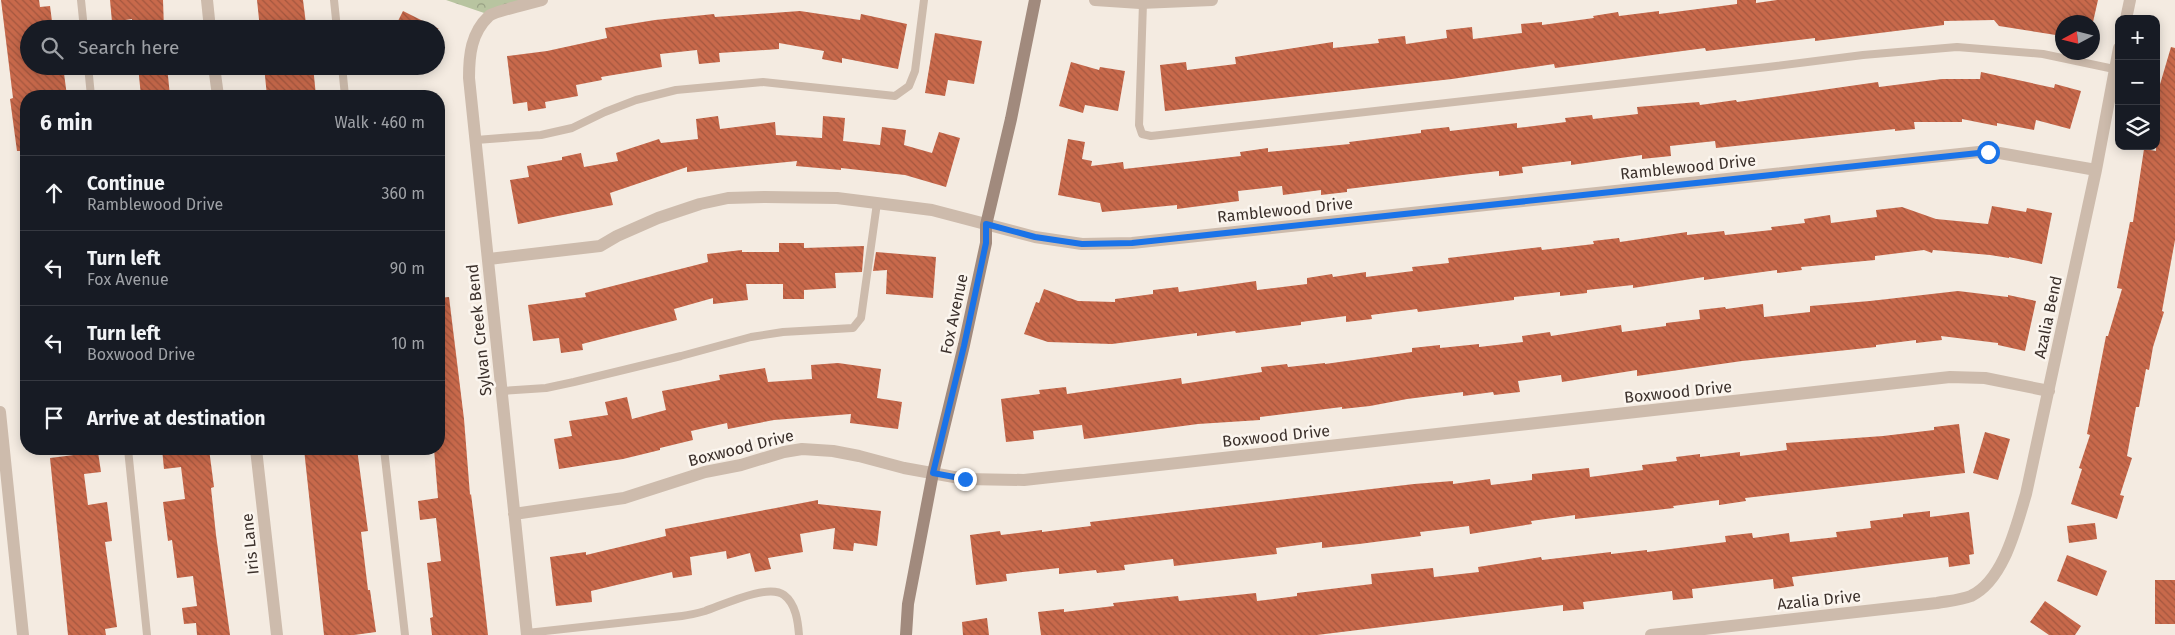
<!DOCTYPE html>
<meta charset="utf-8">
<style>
:root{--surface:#171b24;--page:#242831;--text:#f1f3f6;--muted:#9ea1a6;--line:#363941}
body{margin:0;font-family:"Fira Sans",sans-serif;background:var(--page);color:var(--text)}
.controls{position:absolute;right:15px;top:15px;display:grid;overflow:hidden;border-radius:10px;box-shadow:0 2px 12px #0003}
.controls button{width:45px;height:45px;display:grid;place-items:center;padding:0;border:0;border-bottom:1px solid var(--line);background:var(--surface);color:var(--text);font:25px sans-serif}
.compass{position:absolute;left:2055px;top:15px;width:45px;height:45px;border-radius:50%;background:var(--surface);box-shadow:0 2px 12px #0003;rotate:263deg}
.stop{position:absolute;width:15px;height:15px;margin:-11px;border:4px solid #1a73e8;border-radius:50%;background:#fff}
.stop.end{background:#1a73e8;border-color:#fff;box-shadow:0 1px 5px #0008}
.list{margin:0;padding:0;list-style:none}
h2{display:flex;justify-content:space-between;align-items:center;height:65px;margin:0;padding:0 20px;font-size:21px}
h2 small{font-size:16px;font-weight:400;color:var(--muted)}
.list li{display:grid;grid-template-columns:32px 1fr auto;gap:15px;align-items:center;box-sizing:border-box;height:75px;padding:0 20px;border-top:1px solid var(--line)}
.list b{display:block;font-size:19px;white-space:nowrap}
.list p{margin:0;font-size:16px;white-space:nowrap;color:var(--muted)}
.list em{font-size:16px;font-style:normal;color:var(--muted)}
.icon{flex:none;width:28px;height:28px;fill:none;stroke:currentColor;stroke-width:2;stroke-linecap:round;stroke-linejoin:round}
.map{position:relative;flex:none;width:2175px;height:635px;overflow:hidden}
.search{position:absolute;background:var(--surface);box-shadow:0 2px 12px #0003;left:20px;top:20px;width:425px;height:55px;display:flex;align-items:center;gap:12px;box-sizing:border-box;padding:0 18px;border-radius:28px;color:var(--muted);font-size:19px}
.panel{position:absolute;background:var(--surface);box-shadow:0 2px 12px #0003;left:20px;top:90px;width:425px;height:365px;border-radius:20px}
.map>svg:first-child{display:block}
</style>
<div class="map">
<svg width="2175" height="635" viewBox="0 0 2175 635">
<defs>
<pattern id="forest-crowns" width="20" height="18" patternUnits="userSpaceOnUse" patternTransform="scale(1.25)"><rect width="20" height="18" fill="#b8c4a0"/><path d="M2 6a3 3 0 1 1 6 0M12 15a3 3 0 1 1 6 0" fill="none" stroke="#97a083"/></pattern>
<pattern id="building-back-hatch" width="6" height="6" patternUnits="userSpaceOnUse" patternTransform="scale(1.25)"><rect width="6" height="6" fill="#c8694b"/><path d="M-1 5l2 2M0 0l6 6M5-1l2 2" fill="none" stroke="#a4573f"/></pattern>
</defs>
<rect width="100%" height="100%" fill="#f4ebe1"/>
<!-- forest -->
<path fill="url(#forest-crowns)" d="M446,0h93l-49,15z"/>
<!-- building -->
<path fill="url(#building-back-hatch)" d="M1,0h38l1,7 10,-1 3,23h-24v37h34l4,30h-41v55h-9l-7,-52 3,-1z
M110,0h53l1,29h-31l-1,-10 -20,3z
M257,0h46l3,24 -46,5z
M1737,0h19v3l21,-3h321l-5,22h-31v14l-63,-10 -5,-6 -50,1v4l-129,16v-3l-109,13 -1,-3 -150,20 -1,-4 -102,15 -287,32 -5,-46 26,-3 1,8 49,-6 -1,-7 98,-15v6l46,-5 -1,-4 27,-3 1,8 41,-6 -1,-8 26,-3 1,12 49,-6 -1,-9 21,-2v3l52,-7 -1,-2 25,-4 1,4 40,-5v3l78,-10z
M403,11l36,18h-45z
M800,11l60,9 1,-6 46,10 -9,45 -56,-11v5l-20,-4 2,-8 -45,-8v6l-60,4 1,9 -21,2 -2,-14 -37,4 2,13 -61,10 1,3 -26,5 2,11 -33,6 1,6 -18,3 -1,-9 -14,2 -6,-48 40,-5 60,-13 -2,-10 50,-8 59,-6 1,3z
M935,33l47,8 -8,43 -26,-4 -3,16 -20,-3z
M2171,47l4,1v192l-13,71 2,1 -11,35 -4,23 -3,-1 -7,38h-3l-9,49 5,2 -12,37 4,1 -7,23 -46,-15 11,-35 -3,-1 11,-33 -3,-1 19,-98h2l14,-47 -5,-1 13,-66h3l11,-73 12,2v-53z
M1071,62l28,8 1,-3 25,4 -7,40 -33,-6 -2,8 -24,-7z
M138,66h29l3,30h-29z
M264,66h49l3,30h-49z
M1981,72l73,16 1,-4 26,7 -11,38 -34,-9 -2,10 -37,-7v3l-35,-7v3h-48l1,7 -20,2v-2l-179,19 -1,-7 -45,5 1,10 -29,3v-4l-71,10v-4l-49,6 1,6 -24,3v-5l-28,3 -124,15v3l-26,3v-5l-38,5 -1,-9 -44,5 1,10 -62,8v-4l-75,7 -2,-9 -42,-8 10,-56 17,3 -3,17 10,2 -1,5 32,-4 1,7 117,-13 -1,-4 28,-4v4l82,-8 -1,-2 72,-9v-3l28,-3 1,4 67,-8v5l49,-6 -1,-4 27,-3 1,4 45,-5 -1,-7 62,-5 1,3 36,-5 1,2 141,-20 1,5 63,-8h38z
M718,116l2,13 55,-7 1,13 46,3 1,-22 22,2 -2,23 37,4 2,-18 24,3 -2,15 28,8 7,-21 21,6 -14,49 -41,-12 -64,-7v2l-45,-4 1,-5 -110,11v-5l-77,26 3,12 -95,19 -8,-44 19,-3 -2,-11 35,-6v-3l19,-4 3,14 34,-6 -2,-8 43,-14 2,4 37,-4 -2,-20z
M1992,206l34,6 1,-4 25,5 -10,51 -33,-7v1l-19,-3 -57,-5 -1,3 -8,-3 -49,6v4l-74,7 1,3 -25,3v-3l-73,10v-3l-71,11v-3l-46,5v3l-27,3v-4l-46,5v3l-96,12 -1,-3 -46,6 1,4 -26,3v-6l-45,6v3l-65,8 -1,-2 -38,5v-3l-85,11 -64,-2 -24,-8 12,-32 3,1 5,-14 34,12 37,1v-3l38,-5v-4l25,-3 1,5 77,-11 1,9 50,-6v-6l25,-4 1,3 33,-5v5l47,-6 -1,-4 37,-4 -1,-5 93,-11 1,3 52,-6 -1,-3 26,-3 1,4 67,-10v3l37,-4 1,4 47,-5 -1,-3 34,-4 -1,-4 26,-4 1,8 46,-6 -1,-7 26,-3 34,12 52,5z
M779,243h25v5l60,-2 -2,26 -27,1 1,15 -32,2v9h-21v-15h-37l2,16 -35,4v-6l-39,11 3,11 -95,24 1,6 -22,3 -2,-15 -26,3 -5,-36 58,-8 -1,-4 123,-31 -1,-8 35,-4v2h37z
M876,252l60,5 -3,41 -47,-4 1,-24 -14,1z
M1958,291l50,6v-2l28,6 -11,50 -27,-6v-2l-57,-7 1,4 -26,3v-3l-40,5v2l-134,14 -105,15v-6l-75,12 -1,-7 -43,6 2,11 -26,3 -1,-3 -30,4v-4l-56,7 -37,7 -28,3v-2l-82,10v3l-62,4 -114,15 -2,-14 -49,6 1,8 -28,3 -5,-43 39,-5 -1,-4 27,-3 1,7 114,-16 1,6 80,-12 -1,-5 26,-3 1,3 37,-4v1l87,-12v-4l28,-3v3l39,-4v3l44,-5 -1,-6 28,-4 1,4 70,-11 1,7 44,-6v-3l34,-4 -1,-9 26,-3 1,2 37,-5 1,13 46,-5v-6l60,-5z
M449,297l15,122 6,76 1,-1 8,63 9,78h-56l-2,-17 3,-1 -6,-54 14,-2 -5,-43 -16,2 -2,-19 20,-3 -4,-49h5v-151z
M838,363l43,6 -4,29 25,4 -4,27 -48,-6 1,-9 -77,6 -46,9 -1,-6 -36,8 2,9 -33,8v2l-37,9 -64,10 -5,-30 18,-3 -3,-15 39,-6 -3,-13 22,-5 5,22 34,-9 -4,-19 58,-11 -1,-5 46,-7 3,14 44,-3 -1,-14z
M1959,424l6,49 -220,25 1,3 -27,4v-5l-46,6 1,2 -99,11v-4l-44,6 1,3 -62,10 -1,-8 -49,6 1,4 -62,8 -37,4v-6l-46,6 1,6 -103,12 -1,-7 -49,6 1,5 -28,3 -1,-3 -37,4v-6l-53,6 1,7 -31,4 -6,-50 30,-4 1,4 41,-5v2l49,-6 -1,-4 324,-38 39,-3v3l37,-5 1,6 41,-5v-6l57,-6 1,9 53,-7 -1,-5 35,-4 -1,-4 24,-3v3l40,-5v4l47,-6 -1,-7 97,-7 51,-6v-3z
M1985,432l25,7 -12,41 -25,-7z
M162,449h47l5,38 -3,1 5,47 14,100h-33l-1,-12 -12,1 -2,-16 15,-2 -4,-30 -16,2 -5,-38 -4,1 -5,-39 22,-3 -4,-32 -17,2z
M304,449h53l11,82 -7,1 7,58h2l6,42 -22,3h-30z
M98,452l3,20 -17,2 4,31 19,-3 5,39 -7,1 12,85 -12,2 1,6h-38l-18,-177z
M818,500v4l63,7 -4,35 -23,-3 -1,8 -20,-2 2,-21 -35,6 3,18 -35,6 3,11 -16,3 -5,-19 -23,6 -1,-8 -36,6 2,18 -19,3 -1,-6 -81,19 1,11 -36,4 -6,-49 36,-5v3l80,-19 -1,-7z
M1930,511v6l39,-5 5,42 -5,1 1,9 -21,3 -1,-10 -156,20 2,9 -20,3 -1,-10 -81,10 1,9 -20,2 -1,-9 -89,11 1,7 -21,2v-6l-246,30h-276l-3,-23 26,-3v3l50,-6 -1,-3 65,-7 1,5 77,-8 1,8 40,-5v-3l75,-9 -1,-10 62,-6 1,9 45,-5 -1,-5 63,-10 1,3 69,-8v2l36,-4v2l79,-10 -1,-6 27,-3 1,5 36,-5 1,9 47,-5 -1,-5 35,-4 -1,-7 33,-4v-3z
M2095,523l2,16 -28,4 -2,-17z
M2067,555l40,16 -10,25 -40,-15z
M2155,580h20v44h-20z
M2045,601l36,25 -6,9h-26l-19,-13z
M987,618l2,17h-26l-1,-13z"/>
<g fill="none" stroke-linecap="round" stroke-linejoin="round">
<!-- lane -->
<path stroke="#cdbbac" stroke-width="8" d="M81,0l3,29
M334,0l3,29
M1143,3l-4,122 3,9 9,2 617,-69 95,-12 94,-8 86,7 71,15
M88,66l3,30
M342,66l3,30
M476,140l65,-5 31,-7 33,-16 31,-12 40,-10 87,-8 132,14 14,-10 6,-15 9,-71
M502,391l44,-3 28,-6 107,-26 70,-19 32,-5 70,-4 8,-10 16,-115
M128,449l19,186
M384,449l21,186
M527,633l155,-17c8,-1 16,-3 23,-5 18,-6 63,-28 79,-16 12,9 14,27 15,40"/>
<!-- street -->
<path stroke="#cdbbac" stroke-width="12" d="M207,0l3,29
M1095,0l45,3 72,-3
M2126,19l4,-19
M214,66l4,30
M489,259l111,-13 17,-10 41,-18 42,-14 28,-6 37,-1 72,1 95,12 103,27 47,7 50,-1 856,-92 108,19
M0,412l23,223
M256,449l21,186
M514,514l110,-16 81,-26 36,-7 43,-13 18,-3 31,2 26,5 45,12 61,11 59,1 926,-103 35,1 64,13
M527,635l-58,-557c0,-23 2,-45 20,-62 6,-5 43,-13 53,-16
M1651,635l286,-32c11,-2 24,-3 34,-7 33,-16 45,-69 55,-102l70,-324 23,-122"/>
<!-- secondary -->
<path stroke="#a18a7d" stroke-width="12" d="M906,635l2,-31 25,-131 31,-128 22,-102v-18l25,-106 24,-119"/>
</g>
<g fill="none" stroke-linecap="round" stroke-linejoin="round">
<!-- route -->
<path stroke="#1a73e8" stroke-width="6" d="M965,479l-32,-6 31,-127 22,-103v-19l49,13 47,7 50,-1 856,-91"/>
</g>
<g text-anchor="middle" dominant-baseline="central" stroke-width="5" stroke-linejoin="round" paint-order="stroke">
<!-- street labels -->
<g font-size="16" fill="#3b302b" stroke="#fbf5ee">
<text transform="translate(1688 167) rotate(-6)">Ramblewood Drive</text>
<text transform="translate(1285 210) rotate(-6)">Ramblewood Drive</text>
<text transform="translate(954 314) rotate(-78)">Fox Avenue</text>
<text transform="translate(2048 317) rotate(-78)">Azalia Bend</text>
<text transform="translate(479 330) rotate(-96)">Sylvan Creek Bend</text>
<text transform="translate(1678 392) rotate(-6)">Boxwood Drive</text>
<text transform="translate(1276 436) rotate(-6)">Boxwood Drive</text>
<text transform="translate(741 448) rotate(-14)">Boxwood Drive</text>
<text transform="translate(250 544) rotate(-96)">Iris Lane</text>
<text transform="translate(1819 600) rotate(-6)">Azalia Drive</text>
</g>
</g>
</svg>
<div class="controls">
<button>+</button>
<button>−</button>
<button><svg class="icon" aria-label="layers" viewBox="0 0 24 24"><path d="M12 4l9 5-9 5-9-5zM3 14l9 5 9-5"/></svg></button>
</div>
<svg class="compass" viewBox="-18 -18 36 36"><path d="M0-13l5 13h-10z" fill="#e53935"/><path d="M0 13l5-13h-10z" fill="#9ea1a6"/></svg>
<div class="stop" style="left:1988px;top:152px"></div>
<div class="stop end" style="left:965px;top:479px"></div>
<div class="search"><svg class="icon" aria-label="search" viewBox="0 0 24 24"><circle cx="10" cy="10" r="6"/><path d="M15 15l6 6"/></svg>Search here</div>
<section class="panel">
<h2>6 min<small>Walk · 460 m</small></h2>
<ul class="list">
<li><svg class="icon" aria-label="ahead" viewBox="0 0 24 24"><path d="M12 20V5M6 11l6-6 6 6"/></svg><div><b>Continue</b><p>Ramblewood Drive</p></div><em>360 m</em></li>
<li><svg class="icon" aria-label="left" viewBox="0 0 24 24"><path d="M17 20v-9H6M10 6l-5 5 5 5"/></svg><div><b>Turn left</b><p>Fox Avenue</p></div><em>90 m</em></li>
<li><svg class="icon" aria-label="left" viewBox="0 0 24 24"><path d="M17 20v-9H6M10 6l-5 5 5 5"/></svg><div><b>Turn left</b><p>Boxwood Drive</p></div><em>10 m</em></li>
<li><svg class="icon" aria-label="arrive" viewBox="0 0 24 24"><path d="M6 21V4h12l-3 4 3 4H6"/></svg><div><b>Arrive at destination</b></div></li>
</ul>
</section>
</div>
